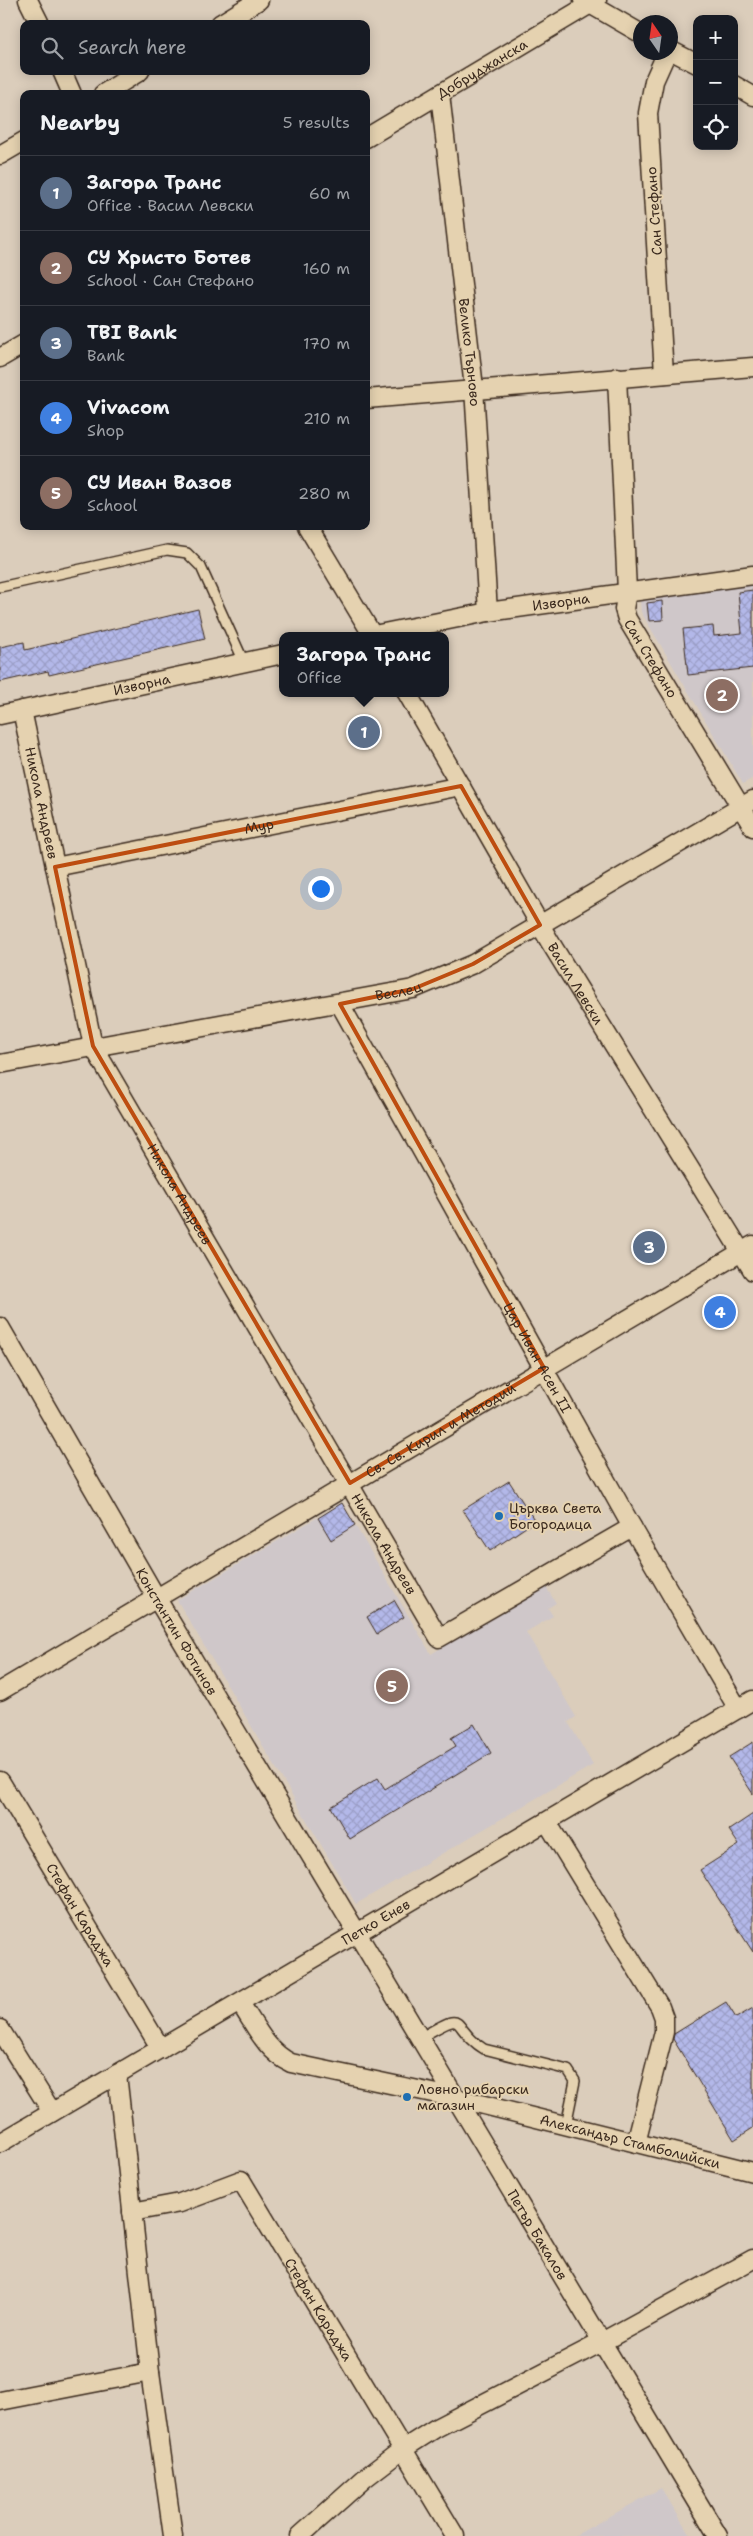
<!DOCTYPE html>
<meta charset="utf-8">
<style>
:root{--surface:#171b24;--page:#20242c;--text:#f1f3f6;--muted:#9ea1a6;--line:#363941;--accent:#1f6fb2}
body{margin:0;font-family:"Shantell Sans",sans-serif;background:var(--page);color:var(--text)}
.controls{position:absolute;right:15px;top:15px;display:grid;overflow:hidden;border-radius:10px;box-shadow:0 2px 12px #0003}
.controls button{width:45px;height:45px;display:grid;place-items:center;padding:0;border:0;border-bottom:1px solid var(--line);background:var(--surface);color:var(--text);font:25px sans-serif}
.compass{position:absolute;left:633px;top:15px;width:45px;height:45px;border-radius:50%;background:var(--surface);box-shadow:0 2px 12px #0003;rotate:347deg}
.you{position:absolute;left:320px;top:888px;width:18px;height:18px;margin:-12px;border:4px solid #fff;border-radius:50%;background:#1a73e8;box-shadow:0 0 0 8px #1a73e833}
.badge{display:grid;place-items:center;width:32px;height:32px;border-radius:50%;background:var(--accent);color:#fff;font-size:16px;font-weight:700}
.pin{position:absolute;translate:-50% -50%;border:2px solid #fff;box-shadow:0 1px 5px #0006}
.popup{position:absolute;left:279px;top:632px;width:170px;height:65px;box-sizing:border-box;display:grid;place-content:center;border-radius:10px;background:var(--surface);filter:drop-shadow(0 1px 4px #0005);font-size:16px;white-space:nowrap;color:var(--muted)}
.popup b{font-size:19px;color:var(--text)}
.popup::after{content:'';position:absolute;left:50%;top:100%;margin-left:-10px;border:10px solid transparent;border-top-color:var(--surface)}
.list{margin:0;padding:0;list-style:none}
h2{display:flex;justify-content:space-between;align-items:center;height:65px;margin:0;padding:0 20px;font-size:21px}
h2 small{font-size:16px;font-weight:400;color:var(--muted)}
.list li{display:grid;grid-template-columns:32px 1fr auto;gap:15px;align-items:center;box-sizing:border-box;height:75px;padding:0 20px;border-top:1px solid var(--line)}
.list b{display:block;font-size:19px;white-space:nowrap}
.list p{margin:0;font-size:16px;white-space:nowrap;color:var(--muted)}
.list em{font-size:16px;font-style:normal;color:var(--muted)}
.icon{flex:none;width:28px;height:28px;fill:none;stroke:currentColor;stroke-width:2;stroke-linecap:round;stroke-linejoin:round}
.map{position:relative;flex:none;width:753px;height:2536px;overflow:hidden}
.search{position:absolute;background:var(--surface);box-shadow:0 2px 12px #0003;left:20px;top:20px;width:350px;height:55px;display:flex;align-items:center;gap:12px;box-sizing:border-box;padding:0 18px;border-radius:10px;color:var(--muted);font-size:19px}
.panel{position:absolute;background:var(--surface);box-shadow:0 2px 12px #0003;left:20px;top:90px;width:350px;height:440px;border-radius:10px}
.map>svg:first-child{display:block}
</style>
<div class="map">
<svg width="753" height="2536" viewBox="0 0 753 2536">
<defs>
<pattern id="building-cross-hatch" width="8" height="8" patternUnits="userSpaceOnUse" patternTransform="scale(1.25)"><rect width="8" height="8" fill="#b3b8e9"/><path d="M0 0l8 8M0 8l8-8" fill="none" stroke="#9b9ec7"/></pattern>
</defs>
<rect width="100%" height="100%" fill="#dbcdbb"/>
<filter id="ink" filterUnits="userSpaceOnUse"><feTurbulence type="fractalNoise" baseFrequency=".02" numOctaves="2"/><feDisplacementMap in="SourceGraphic" scale="10" xChannelSelector="R" yChannelSelector="G"/><feConvolveMatrix kernelMatrix="1 2 1 2 8 2 1 2 1" color-interpolation-filters="sRGB"/></filter>
<g filter="url(#ink)">
<!-- built -->
<path fill="#cfc7c9" d="M753,585v193l-10,6 -102,-172 -1,-12z
M342,1503l89,151 115,-67 10,16 -8,5 5,8 -27,16 50,85 -8,5 25,43 -237,139 -179,-304z
M661,2488l30,48h-117z"/>
<!-- building -->
<path fill="url(#building-cross-hatch)" stroke="#3b2a1e" d="M753,590v78l-65,7 -5,-46 30,-3 1,10 28,-3 -4,-41z
M662,601l1,19 -14,1 -2,-18z
M198,609l7,30 -156,36 -1,-4 -48,11v-35l24,-5 1,8z
M509,1481l26,40 -45,30 -27,-41z
M342,1503l13,22 -24,15 -13,-22z
M394,1600l10,17 -27,17 -10,-17z
M474,1724l17,29 -141,86 -19,-32 47,-29 7,11 71,-43 -5,-8z
M753,1742v52l-24,-37z
M753,1814v138l-53,-82 39,-25 -10,-15z
M726,2002l10,16 17,-10v120l-19,12 -61,-101 1,-5z"/>
<g fill="none" stroke-linecap="round" stroke-linejoin="round">
<defs>
<path id="service" d="M0,587l167,-37 20,3 14,14 43,95
M420,2038c52,-31 27,-12 64,11l84,21 7,11 -9,44"/>
<g id="minor">
<path d="M28,0l12,24"/>
<path d="M583,0l57,33"/>
<path d="M220,24l39,-24"/>
<path d="M670,50l27,14"/>
<path d="M62,71l10,23"/>
<path d="M734,85l19,11"/>
<path d="M103,94l37,-23"/>
<path id="s1" d="M440,94l34,294 14,224"/>
<path id="s2" d="M366,138l231,-138"/>
<path d="M0,155l24,-14"/>
<path d="M0,358l24,-14"/>
<path d="M664,374l-16,-261 6,-32 13,-29"/>
<path id="s3" d="M617,377l10,214 -3,18 3,10 126,208"/>
<path d="M366,399l387,-32"/>
<path d="M307,526l66,110"/>
<path id="s4" d="M369,636l119,-24 265,-37"/>
<path id="s5" d="M407,693l143,249 203,329"/>
<path id="s6" d="M22,710l71,336 346,592 193,-111"/>
<path id="s7" d="M0,715l283,-61"/>
<path id="s8" d="M55,867l406,-81"/>
<path id="s9" d="M340,1004l292,523 106,182"/>
<path id="s10" d="M0,1064l413,-75 60,-25 280,-164"/>
<path id="s11" d="M0,1327l157,272 561,937"/>
<path id="s12" d="M0,1691l753,-446"/>
<path id="s13" d="M0,1781l161,268"/>
<path d="M547,1822l113,185 4,11v14l-28,111"/>
<path id="s14" d="M240,2003c15,22 26,48 51,60l165,35 297,74"/>
<path d="M0,2029l52,83"/>
<path d="M117,2074l33,298 23,164"/>
<path id="s15" d="M0,2143l753,-443"/>
<path id="s16" d="M132,2212l48,-9 61,-23 214,356"/>
<path d="M0,2401l150,-29"/>
<path d="M300,2536l65,-58 38,-29 33,-21 166,-86 151,-83"/>
</g>
</defs>
<!-- service casing -->
<use href="#service" stroke="#3b2a1e" stroke-width="12"/>
<!-- minor casing -->
<use href="#minor" stroke="#3b2a1e" stroke-width="21"/>
<!-- service -->
<use href="#service" stroke="#e5d2b0" stroke-width="9"/>
<!-- minor -->
<use href="#minor" stroke="#e5d2b0" stroke-width="18"/>
</g>
</g>
<!-- marked area -->
<path fill="none" stroke="#bd4d10" stroke-width="4" stroke-linejoin="round" d="M461,786l79,139 -67,39 -60,25 -73,15 204,364 -194,115 -257,-437 -38,-179z"/>
<!-- markers -->
<g fill="#1f6fb2" stroke="#e5d2b0" stroke-width="2">
<circle cx="499" cy="1516" r="5"/>
<circle cx="407" cy="2097" r="5"/>
</g>
<g text-anchor="middle" dominant-baseline="central" stroke-width="4" stroke-linejoin="round" paint-order="stroke">
<!-- street labels -->
<g font-size="14" fill="#3b2a1e" stroke="#e5d2b0">
<text stroke="none"><textPath href="#s2" startOffset="135">Добруджанска</textPath></text>
<text transform="translate(654 211) rotate(-94)">Сан Стефано</text>
<text stroke="none"><textPath href="#s1" startOffset="260">Велико Търново</textPath></text>
<text stroke="none"><textPath href="#s4" startOffset="195">Изворна</textPath></text>
<text stroke="none"><textPath href="#s3" startOffset="289">Сан Стефано</textPath></text>
<text stroke="none"><textPath href="#s7" startOffset="145">Изворна</textPath></text>
<text stroke="none"><textPath href="#s6" startOffset="95">Никола Андреев</textPath></text>
<text stroke="none"><textPath href="#s8" startOffset="208">Мур</textPath></text>
<text stroke="none"><textPath href="#s5" startOffset="336">Васил Левски</textPath></text>
<text stroke="none"><textPath href="#s10" startOffset="405">Веслец</textPath></text>
<text stroke="none"><textPath href="#s6" startOffset="515">Никола Андреев</textPath></text>
<text stroke="none"><textPath href="#s9" startOffset="405">Цар Иван Асен II</textPath></text>
<text stroke="none"><textPath href="#s12" startOffset="512">Св. Св. Кирил и Методий</textPath></text>
<text stroke="none"><textPath href="#s6" startOffset="920">Никола Андреев</textPath></text>
<text stroke="none"><textPath href="#s11" startOffset="352">Константин Фотинов</textPath></text>
<text stroke="none"><textPath href="#s13" startOffset="156">Стефан Караджа</textPath></text>
<text stroke="none"><textPath href="#s15" startOffset="436">Петко Енев</textPath></text>
<text stroke="none"><textPath href="#s14" startOffset="428">Александър Стамболийски</textPath></text>
<text stroke="none"><textPath href="#s11" startOffset="1055">Петър Бакалов</textPath></text>
<text stroke="none"><textPath href="#s16" startOffset="265">Стефан Караджа</textPath></text>
</g>
<!-- poi labels -->
<g font-size="14" fill="#3b2a1e" stroke="#e5d2b0" text-anchor="start">
<text x="509" y="1508">Църква Света<tspan x="509" dy="16">Богородица</tspan></text>
<text x="417" y="2089">Ловно рибарски<tspan x="417" dy="16">магазин</tspan></text>
</g>
</g>
</svg>
<div class="controls">
<button>+</button>
<button>−</button>
<button><svg class="icon" aria-label="locate" viewBox="0 0 24 24"><circle cx="12" cy="12" r="6"/><path d="M12 2v4M12 18v4M2 12h4M18 12h4"/></svg></button>
</div>
<svg class="compass" viewBox="-18 -18 36 36"><path d="M0-13l5 13h-10z" fill="#e53935"/><path d="M0 13l5-13h-10z" fill="#9ea1a6"/></svg>
<div class="you"></div>
<div class="pin badge" style="left:364px;top:732px;background:#5c6f8a">1</div>
<div class="popup"><b>Загора Транс</b>Office</div>
<div class="pin badge" style="left:722px;top:695px;background:#8d6e63">2</div>
<div class="pin badge" style="left:649px;top:1247px;background:#5c6f8a">3</div>
<div class="pin badge" style="left:720px;top:1312px;background:#3f7fe0">4</div>
<div class="pin badge" style="left:392px;top:1686px;background:#8d6e63">5</div>
<div class="search"><svg class="icon" aria-label="search" viewBox="0 0 24 24"><circle cx="10" cy="10" r="6"/><path d="M15 15l6 6"/></svg>Search here</div>
<section class="panel">
<h2>Nearby<small>5 results</small></h2>
<ul class="list">
<li><span class="badge" style="background:#5c6f8a">1</span><div><b>Загора Транс</b><p>Office · Васил Левски</p></div><em>60 m</em></li>
<li><span class="badge" style="background:#8d6e63">2</span><div><b>СУ Христо Ботев</b><p>School · Сан Стефано</p></div><em>160 m</em></li>
<li><span class="badge" style="background:#5c6f8a">3</span><div><b>TBI Bank</b><p>Bank</p></div><em>170 m</em></li>
<li><span class="badge" style="background:#3f7fe0">4</span><div><b>Vivacom</b><p>Shop</p></div><em>210 m</em></li>
<li><span class="badge" style="background:#8d6e63">5</span><div><b>СУ Иван Вазов</b><p>School</p></div><em>280 m</em></li>
</ul>
</section>
</div>
